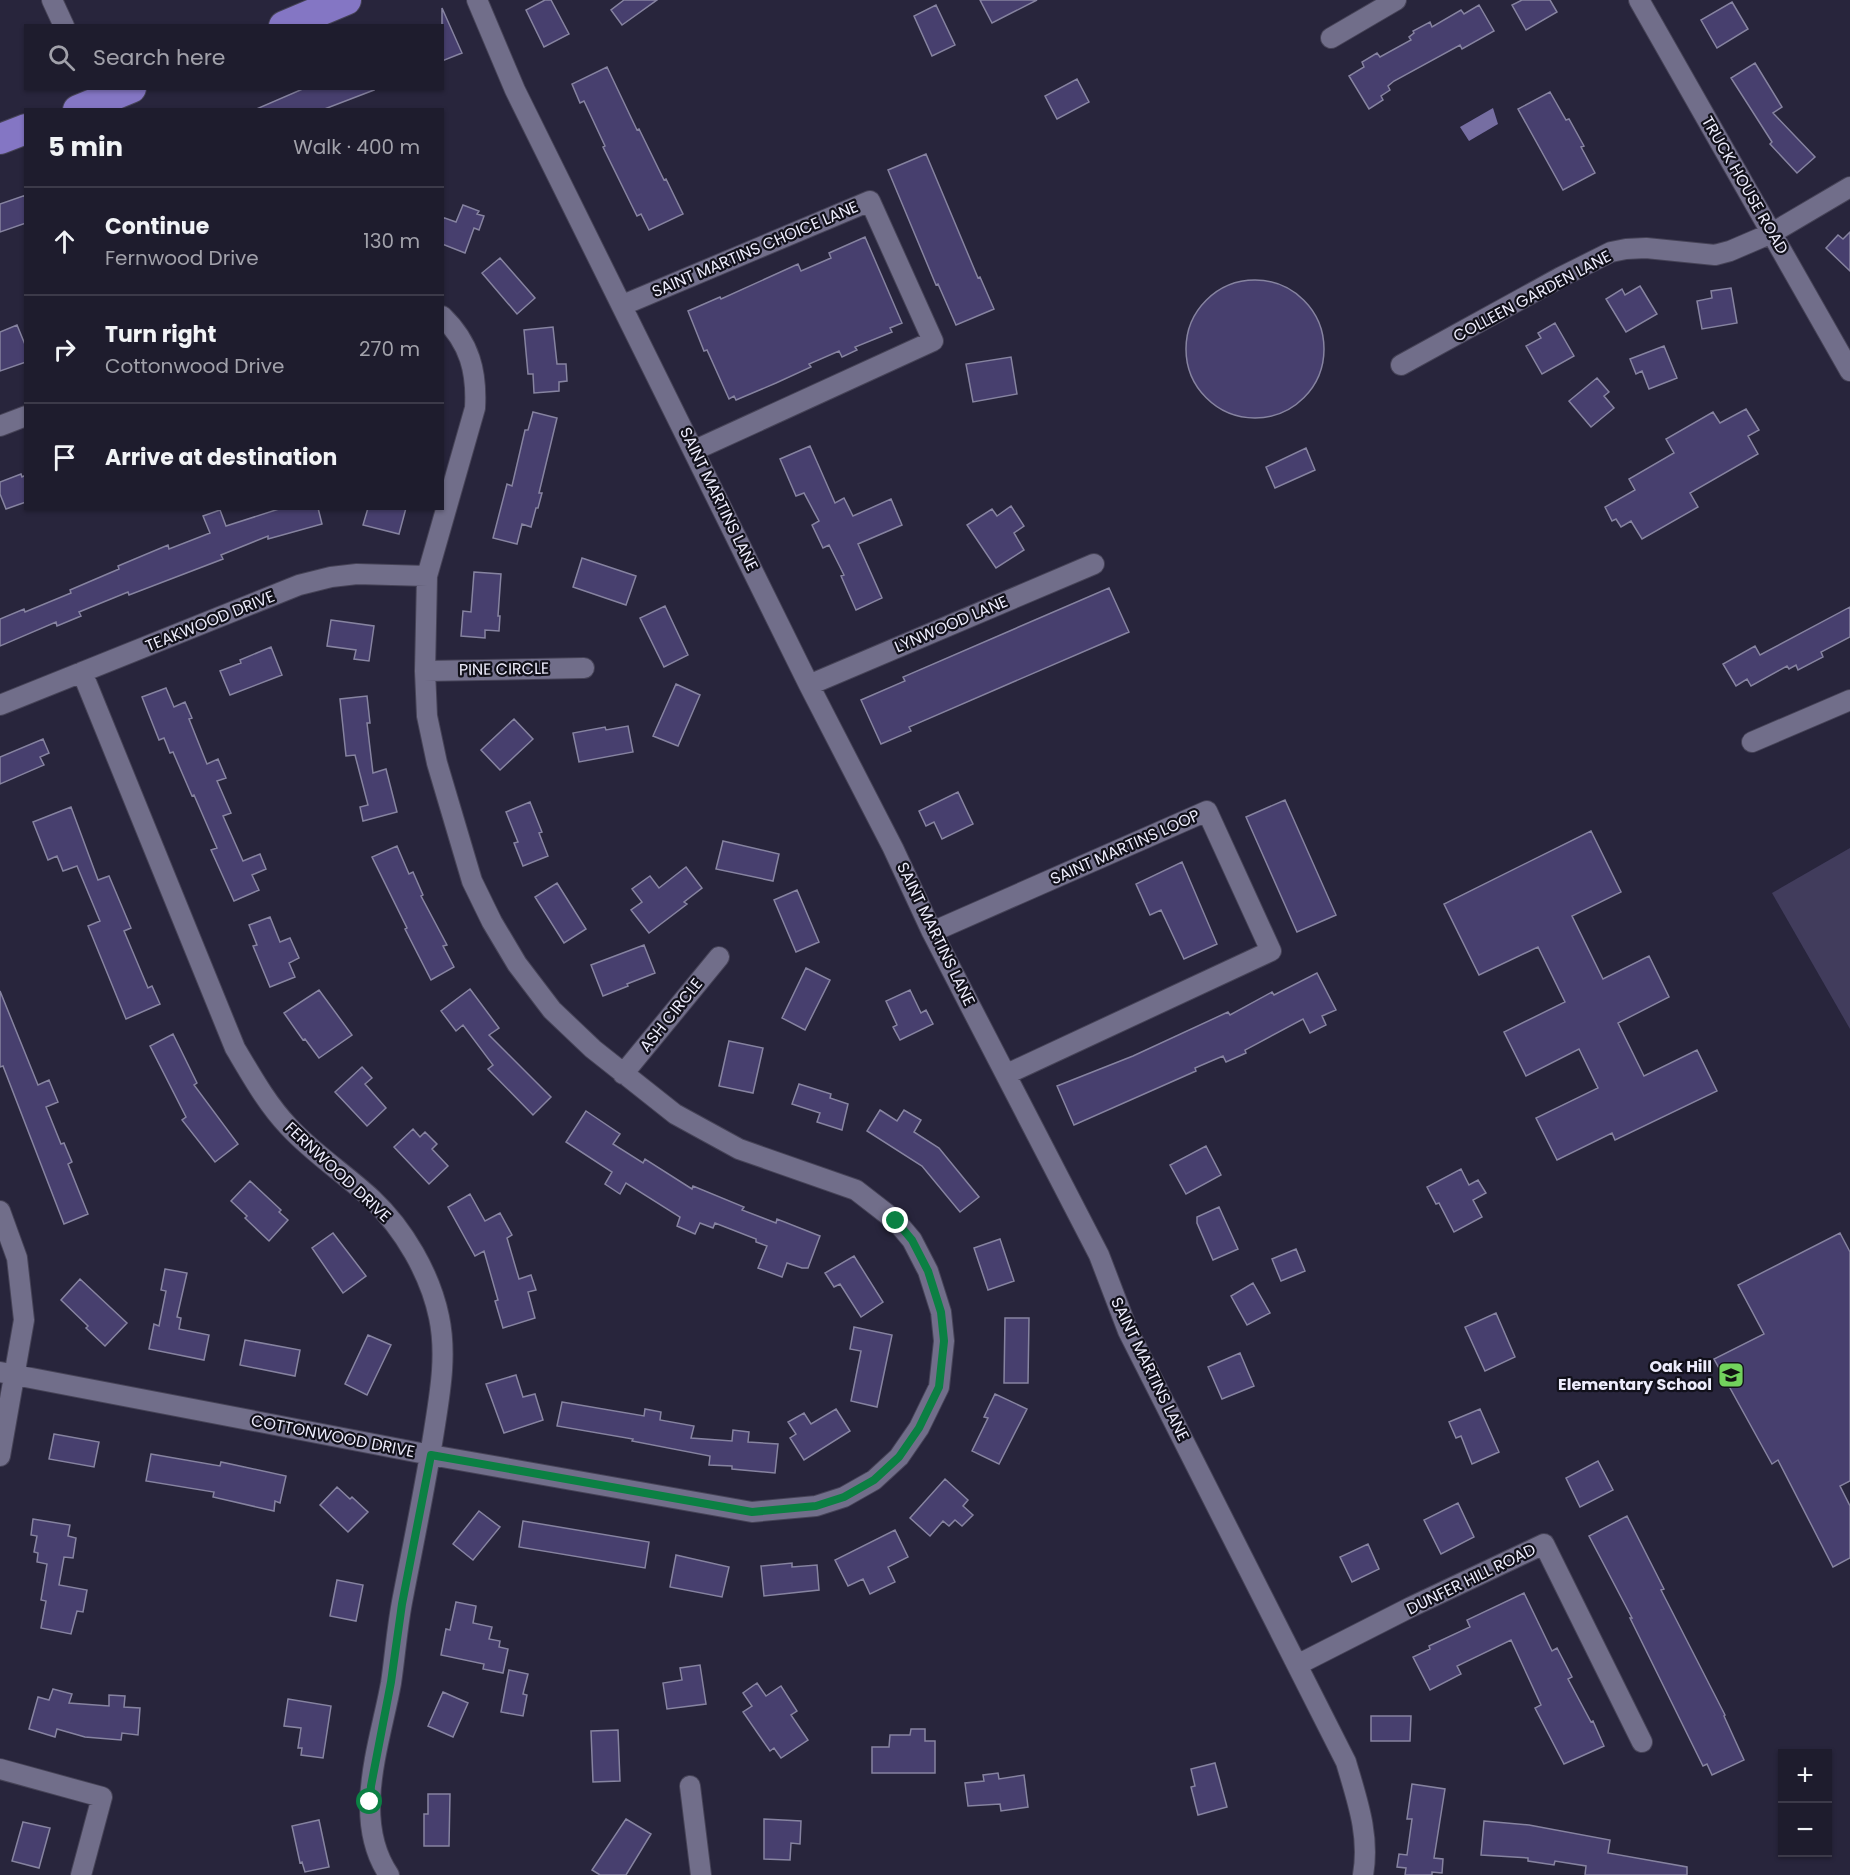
<!DOCTYPE html>
<meta charset="utf-8">
<style>
:root{--surface:#1e1c2d;--page:#262535;--text:#f1f3f6;--muted:#a1a1aa;--line:#3c3a49}
body{margin:0;font-family:Poppins,sans-serif;background:var(--page);color:var(--text)}
.controls{position:absolute;right:18px;bottom:18px;display:grid;overflow:hidden;border-radius:0px;box-shadow:0 2px 4px #0004}
.controls button{width:54px;height:54px;display:grid;place-items:center;padding:0;border:0;border-bottom:2px solid var(--line);background:var(--surface);color:var(--text);font:30px sans-serif}
.stop{position:absolute;width:18px;height:18px;margin:-14px;border:4px solid #0b8043;border-radius:50%;background:#fff}
.stop.end{background:#0b8043;border-color:#fff;box-shadow:0 2px 6px #0008}
.list{margin:0;padding:0;list-style:none}
h2{display:flex;justify-content:space-between;align-items:center;height:78px;margin:0;padding:0 24px;font-size:26px}
h2 small{font-size:20px;font-weight:400;color:var(--muted)}
.list li{display:grid;grid-template-columns:39px 1fr auto;gap:18px;align-items:center;box-sizing:border-box;height:108px;padding:0 24px;border-top:2px solid var(--line)}
.list b{display:block;font-size:22px;white-space:nowrap}
.list p{margin:0;font-size:20px;white-space:nowrap;color:var(--muted)}
.list em{font-size:20px;font-style:normal;color:var(--muted)}
.icon{flex:none;width:33px;height:33px;fill:none;stroke:currentColor;stroke-width:2;stroke-linecap:round;stroke-linejoin:round}
.map{position:relative;flex:none;width:1850px;height:1875px;overflow:hidden}
.search{position:absolute;background:var(--surface);box-shadow:0 2px 4px #0004;left:24px;top:24px;width:420px;height:66px;display:flex;align-items:center;gap:15px;box-sizing:border-box;padding:0 21px;border-radius:0px;color:var(--muted);font-size:22px}
.panel{position:absolute;background:var(--surface);box-shadow:0 2px 4px #0004;left:24px;top:108px;width:420px;height:402px;border-radius:0px}
.map>svg:first-child{display:block}
</style>
<div class="map">
<svg width="1850" height="1875" viewBox="0 0 1850 1875">
<rect width="100%" height="100%" fill="#28253c"/>
<!-- green -->
<path fill="#413c5c" d="M1850,848v181l-78,-136z"/>
<!-- water -->
<path fill="#766ea2" d="M1493,108l5,16 -29,17 -9,-14z"/>
<!-- building -->
<path fill="#473f6e" stroke="#8683a0" stroke-width="1.5" d="M545,0h6l18,34 -25,13 -18,-37z
M624,0h33l-35,25 -11,-15z
M980,0h57l-45,23z
M1522,0h28l7,12 -31,18 -14,-25z
M1732,2l16,27 -31,19 -16,-28z
M936,5l19,40 -23,11 -18,-40z
M1479,5l15,26 -32,18 -2,-4 -66,36 -6,5 2,4 -9,6 2,4 -14,9 -20,-33 15,-9 -2,-5 15,-9 3,4 31,-17 -2,-3 5,-4 -1,-2 17,-9 2,5 29,-17 3,4z
M442,8l20,45 -20,8z
M1755,63l27,44 -9,6 42,44 -18,16 -27,-29 2,-2 -41,-64z
M607,67l30,63 2,-1 25,51 2,-1 17,35 -34,16 -8,-16 -4,2 -34,-69 2,-1 -21,-45 -4,2 -8,-19z
M1077,79l12,23 -32,17 -12,-23z
M305,88h68l1,2 -52,20h-68z
M1550,92l16,28 3,-1 15,27 -3,1 14,26 -32,17 -45,-81z
M926,154l52,124 2,-1 14,32 -38,16 -18,-41 -2,1 -48,-115z
M26,195v28l-26,9v-28z
M463,205l16,6 -2,3 7,2 -5,14 -5,-2 -9,25 -23,-9v-27l14,5z
M1850,232v39l-24,-23 12,-13 5,4z
M865,237l37,86 -12,5 2,4 -37,15 2,3 -15,7 -3,-6 -30,13 2,3 -35,16 -40,17 -2,-4 -5,3 -22,-49 -3,1 -16,-40 32,-14 1,2 77,-35 3,7 30,-13 -2,-5z
M500,258l35,40 -18,16 -35,-41z
M1186 349a69 69 0 1 1 138 0a69 69 0 1 1-138 0Z
M1640,286l17,28 -31,18 -20,-33 16,-10 3,6z
M1731,288l6,35 -35,6 -5,-28 15,-3 -1,-7z
M1555,323l19,33 -32,18 -16,-28 15,-8 -3,-5z
M17,325l9,22v15l-26,9v-39z
M553,327l4,37h9l1,17 -8,1v9l-25,2 -1,-19h-5l-4,-44z
M1664,346l13,32 -28,11 -7,-18 -6,3 -6,-15z
M1011,357l6,37 -44,8 -7,-38z
M1597,378l12,14 -5,4 10,12 -23,19 -22,-26z
M1746,409l13,21 -11,6 10,18 -68,39 8,14 -56,32 -11,-18 -10,6 -5,-8 -4,2 -7,-14 30,-17 -6,-11 45,-26 -8,-14 47,-27 7,11z
M533,412l24,6 -18,75h3l-4,15h-2l-5,19 -9,-3 -5,20 -24,-6 14,-54 5,2 13,-56h3z
M810,446l25,57 9,-5 9,18 38,-17 11,26 -44,19 24,54 -26,12 -15,-34 3,-1 -15,-30 -6,3 -11,-23 7,-4 -15,-28 -8,3 -16,-37z
M1306,448l9,22 -40,18 -9,-21z
M21,474l1,3 4,-2v27l-20,7 -6,-15v-12z
M1011,506l13,20 -10,7 10,17 -28,18 -29,-43 25,-16 5,7z
M282,508h36l4,16 -54,15v-3l-47,19 2,4 -94,36 -1,-3 -49,20 2,4 -24,10 -1,-4 -56,24v-27l24,-10 1,3 46,-19 -1,-3 49,-21 -1,-3 50,-21 1,4 41,-16 -7,-17 17,-6 6,16z
M368,508h38l-7,26 -36,-9z
M582,558l54,18 -10,29 -53,-18z
M474,572l27,2 -3,42h2l-1,15 -14,-1v8l-24,-2 2,-25 8,1z
M1109,588l20,44 -220,95 2,4 -30,13 -20,-44 44,-19 -2,-4z
M665,606l23,49 -24,12 -24,-49z
M1850,607v30l-29,15 2,5 -25,13 -2,-5 -7,4 -2,-3 -36,20 -4,-7 -11,7 -13,-22 32,-18 5,9z
M331,620l43,6 -5,35 -15,-2 2,-9 -29,-4z
M271,647l11,28 -52,20 -10,-24 21,-8 -1,-3z
M676,684l24,11 -22,51 -25,-10z
M166,688l8,19 11,-5 7,16 -3,1 18,45 11,-5 8,19 -9,3 14,32 -8,3 20,45 17,-7 6,15 -14,6 7,15 -25,11 -23,-51 6,-2 -23,-53 -2,1 -19,-44 -3,1 -6,-15 -5,2 -17,-43z
M367,696l3,27h-3l6,50 13,-4 11,43 -34,9 -3,-14 8,-2 -13,-50 -9,1 -6,-57z
M514,719l19,20 -33,31 -19,-20z
M628,726l5,26 -54,10 -6,-29 32,-6 1,3z
M43,739l6,14 -9,4 4,8 -44,19v-27z
M958,792l15,32 -31,15 -8,-17 -8,4 -7,-15z
M1285,800l51,115 -39,17 -51,-115z
M530,802l12,30 -3,1 9,23 -25,10 -9,-23 4,-1 -12,-30z
M71,807l27,73 11,-4 22,52 -7,3 24,57 4,-2 8,18 -34,15 -38,-93 12,-5 -23,-55 -14,5 -6,-15 -9,4 -15,-38z
M1591,831l30,61 -49,24 31,63 46,-23 20,41 -51,26 26,53 53,-26 20,41 -102,49 -3,-7 -55,27 -21,-42 62,-30 -19,-39 -53,27 -22,-44 61,-30 -27,-55 -59,28 -35,-71z
M723,841l56,13 -6,27 -57,-12z
M397,846l12,28 4,-2 10,23 -2,1 26,49 -4,1 11,21 -23,13 -26,-51 2,-1 -35,-71z
M1182,862l35,82 -33,15 -23,-49 -11,5 -14,-31z
M686,867l16,21 -18,14 3,2 -38,29 -18,-23 11,-8 -10,-13 18,-13 9,12z
M557,883l29,46 -22,14 -29,-46z
M797,890l22,52 -23,10 -22,-52z
M270,917l10,25 10,-4 9,20 -10,5 6,14 -25,10 -17,-41 4,-1 -8,-20z
M644,945l11,28 -28,11 1,2 -25,10 -12,-31z
M806,968l24,12 -25,50 -23,-12z
M1317,973l19,37 -14,6 4,9 -16,8 -7,-14 -58,31 1,3 -20,9 -3,-6 -28,12 1,3 -122,54 -17,-39 76,-30 95,-44 2,3 42,-23 2,3z
M470,989l29,39 -10,7 62,62 -18,18 -45,-46 5,-4 -30,-40 -7,6 -15,-20z
M319,990l33,45 -33,23 -14,-19 -2,1 -19,-27z
M910,990l11,23 5,-3 7,14 -33,16 -7,-13 4,-2 -11,-24z
M0,991l38,94 11,-5 9,22 -12,5 15,37 3,-1 8,19 -4,2 20,50 -24,10 -61,-158 -3,1z
M173,1034l24,49 -3,2 44,59 -23,18 -33,-42 4,-3 -36,-71z
M729,1041l34,7 -10,45 -34,-7z
M362,1067l10,11 -7,6 21,24 -19,18 -32,-34z
M799,1084l32,10 -1,4 18,6 -6,26 -25,-8 3,-9 -28,-9z
M880,1110l17,11 7,-11 17,10 -7,12 25,16 40,49 -19,15 -38,-46 -55,-35z
M586,1111l34,23 -7,10 30,19 2,-4 47,30 1,-3 51,21 -2,3 34,13 1,-4 43,17 -12,32h-6l-15,-5 -5,14 -24,-9 9,-22 -11,-4v-3l-41,-16 -2,5 -13,-5 -5,11 -18,-8 3,-9 -54,-34 -6,11 -15,-10 7,-12 -46,-30z
M413,1129l7,8 5,-5 12,12 -5,5 16,17 -19,18 -35,-37z
M1206,1146l15,29 -35,19 -16,-29z
M1461,1169l8,16 9,-5 8,13 -13,7 9,17 -28,15 -15,-29 -3,1 -9,-17z
M250,1181l31,29 -2,2 9,8 -19,21 -24,-23 2,-2 -16,-15z
M470,1194l15,27 15,-8 12,22 -5,3 12,41 12,-4 5,15 -8,2 7,26 -32,10 -8,-27 3,-1 -14,-49 -9,5 -27,-49z
M1219,1207l19,42 -25,11 -16,-37v-6z
M333,1233l33,43 -23,17 -31,-45z
M1840,1233l10,19v229l-10,5 10,20v52l-17,9 -55,-107 -6,4 -58,-105 50,-25 -26,-49z
M1000,1239l14,42 -26,9 -14,-42z
M1296,1249l9,22 -24,10 -9,-22z
M854,1256l29,46 -22,15 -21,-33 -6,3 -9,-14z
M165,1269l22,4 -10,44 4,1 -2,11 30,6 -5,25 -55,-11 5,-25 5,2 7,-35 -5,-1z
M80,1279l47,44 -22,23 -19,-18 2,-2 -27,-26z
M1253,1283l17,30 -23,12 -16,-29z
M1496,1313l19,44 -30,14 -20,-44z
M1005,1318h24l-1,65h-24z
M854,1327l38,8 -15,72 -26,-6 10,-50 -11,-2z
M368,1335l23,10 -24,50 -22,-11z
M245,1340l55,10 -5,26 -55,-11z
M1240,1353l14,33 -32,13 -14,-32z
M516,1375l7,22 12,-3 8,26 -39,13 -18,-49z
M995,1394l32,15 -28,55 -27,-13 16,-33 -4,-1z
M562,1402l82,14 1,-7 16,3 -1,8 34,6 -3,12 41,3 1,-11 16,2 -1,10 30,2 -3,29 -43,-4v-3l-23,-1 1,-9 -78,-15 1,-2 -76,-13z
M836,1409l14,22 -46,29 -14,-22 6,-4 -8,-12 16,-9 7,11z
M1480,1409l19,43 -27,12 -11,-28 -5,2 -7,-16z
M54,1434l45,8 -5,25 -45,-8z
M151,1454l69,12 1,-4 65,14 -6,27 -5,-2 -1,10 -61,-14 1,-5 -68,-11z
M1598,1461l15,29 -33,17 -14,-29z
M945,1479l23,21 -5,6 10,9 -11,11 -7,-6 -6,6 -6,-5 -13,15 -20,-18z
M337,1487l13,12 2,-2 16,15 -20,20 -28,-27z
M1458,1503l16,34 -33,17 -17,-34z
M479,1511l21,16 -27,33 -20,-16z
M1627,1516l37,73 -3,1 64,125 -1,1 20,44 -32,15 -5,-11 -4,2 -73,-148h2l-43,-82z
M33,1519l37,6 -2,11 8,2 -3,20 -9,-1 -5,28 28,5 -4,22 -6,-1 -6,23 -30,-6 5,-27 -5,-1 6,-36 -10,-2 1,-9 -4,-1 3,-16 -6,-1z
M523,1521l126,21 -4,26 -126,-21z
M895,1530l13,27 -20,10 7,15 -25,12 -7,-15 -15,7 -13,-26z
M1368,1544l11,25 -27,13 -12,-25z
M676,1555l53,12 -7,30 -52,-10z
M792,1563v4l25,-2 2,25 -55,6 -3,-30z
M337,1580l26,5 -7,36 -26,-5z
M1524,1593l28,58 5,-3 15,29 -4,2 23,43 2,-1 11,25 -40,18 -29,-56 6,-3 -30,-65 -54,26 4,8 -31,16 -17,-33 17,-8 -1,-3 41,-19 -3,-7z
M456,1602l20,4 -3,17 19,4 -3,12 11,2 -1,6 9,2 -5,24 -20,-4 1,-5 -43,-9 5,-26 4,1z
M700,1665l6,39 -39,5 -4,-26 19,-3 -2,-12z
M509,1670l19,4 -5,20 4,1 -4,21 -22,-4z
M757,1683l9,13 15,-10 16,25 -6,4 17,25 -27,18 -7,-10 -4,3 -27,-39 9,-6 -9,-13z
M53,1689l19,5 -3,9 40,3v-11l16,1 -1,11 16,1 -2,27 -16,-2 -1,7 -36,-3 -28,-8 -2,8 -26,-8 9,-32 11,3z
M443,1692l25,11 -15,34 -25,-11z
M288,1699l43,7 -8,52 -22,-3 1,-7h-4l3,-20 -17,-2z
M1371,1716h40l-1,25h-39z
M911,1729h14v12h10v32h-63v-26h17l1,-12h20z
M618,1730l2,51 -27,1 -2,-51z
M1215,1763l12,44 -29,8 -7,-28 4,-1 -4,-17z
M998,1773l1,6 25,-4 4,32 -27,4 -1,-7 -32,2 -3,-23 19,-2 -1,-6z
M1412,1784l33,5 -11,69 9,1 -1,14 -10,-1v3h-27l1,-7 -9,-1 2,-13 8,1 5,-36h-5z
M428,1794h22l-1,52h-25v-32h4z
M626,1819l25,15 -25,41h-26l-8,-5z
M764,1819l37,2 -1,23 -9,-1 -1,17 -26,-1z
M319,1820l10,47 -24,5 -3,-10 -2,1 -8,-37z
M1484,1821l45,4 81,15 -2,13 79,14v8h-102l1,-9 -31,-5 -1,4 -26,-4v-3l-47,-3z
M23,1822l27,6 -11,40 -27,-7z"/>
<g fill="none" stroke-linecap="round" stroke-linejoin="round">
<defs>
<path id="minor" d="M52,0l12,26
M477,0l38,90 294,595 84,163 39,84 167,323 29,76 218,431c11,38 24,73 17,113
M1639,0l211,371
M1331,38l65,-38
M623,305l247,-104 63,140 -238,109
M1401,365l160,-88 50,-25 15,-3 20,-1 69,7 15,-4 42,-18 78,-46
M0,426l26,-10
M425,671l159,-3
M82,672l153,376c16,27 32,56 54,79 25,27 56,47 83,72 32,30 58,75 67,118 8,38 1,76 -5,114 -9,57 -21,114 -32,171 -5,27 -7,54 -11,81 -11,61 -40,136 -2,192
M809,685l285,-121
M0,705l299,-120 32,-8 26,-3 70,2
M1752,742l98,-42
M932,932l275,-121 64,140 -264,123
M623,1074l96,-117
M0,1211l17,47 7,62 -24,136
M0,1372l431,83 321,57 64,-6 28,-9 30,-17 25,-23 20,-29 20,-41 5,-46 -3,-29 -13,-41 -16,-31 -16,-19 -40,-31 -117,-41 -64,-35 -82,-65 -41,-39 -35,-46 -25,-42 -20,-41 -35,-118 -10,-47 -2,-45 2,-95 48,-168c2,-36 -5,-65 -33,-92
M1297,1665l114,-58 133,-63 98,198
M0,1769l102,28 -21,78
M690,1786l11,89"/>
<path id="primary" d="M284,26l62,-26
M78,110l53,-22
M0,139l26,-10"/>
</defs>
<!-- minor casing -->
<use href="#minor" stroke="#464357" stroke-width="22"/>
<!-- primary casing -->
<use href="#primary" stroke="#464357" stroke-width="32"/>
<!-- minor -->
<use href="#minor" stroke="#716e8a" stroke-width="20"/>
<!-- primary -->
<use href="#primary" stroke="#8476c4" stroke-width="30"/>
</g>
<g fill="none" stroke-linecap="round" stroke-linejoin="round">
<!-- route -->
<path stroke="#0b8043" stroke-width="8" d="M370,1802l1,-16 20,-104 11,-78 29,-149 321,57 64,-6 28,-9 30,-17 25,-23 20,-29 20,-41 5,-46 -3,-29 -13,-41 -16,-31 -16,-19"/>
</g>
<!-- icons -->
<defs>
<symbol id="school-square" viewBox="-11 -11 22 22"><rect x="-9" y="-9" width="18" height="18" rx="4" fill="#72d25d" stroke="#11101a"/><path d="M0-5L7-2L0 1L-7-2ZM-4 1L0 2.5L4 1V4Q0 6-4 4Z" fill="#111"/></symbol>
</defs>
<g fill-rule="evenodd">
<use href="#school-square" x="1716" y="1360" width="30" height="30"/>
</g>
<g text-anchor="middle" dominant-baseline="central" stroke-width="4.5" stroke-linejoin="round" paint-order="stroke">
<!-- street labels -->
<g font-size="16" fill="#edecfc" stroke="#11101a">
<text transform="translate(1745 185) rotate(60)">TRUCK HOUSE ROAD</text>
<text transform="translate(755 249) rotate(-23)">SAINT MARTINS CHOICE LANE</text>
<text transform="translate(1532 296) rotate(-28)">COLLEEN GARDEN LANE</text>
<text transform="translate(719 499) rotate(64)">SAINT MARTINS LANE</text>
<text transform="translate(210 621) rotate(-22)">TEAKWOOD DRIVE</text>
<text transform="translate(951 624) rotate(-23)">LYNWOOD LANE</text>
<text transform="translate(504 669) rotate(-1)">PINE CIRCLE</text>
<text transform="translate(1125 847) rotate(-24)">SAINT MARTINS LOOP</text>
<text transform="translate(936 934) rotate(64)">SAINT MARTINS LANE</text>
<text transform="translate(671 1015) rotate(-51)">ASH CIRCLE</text>
<text transform="translate(338 1172) rotate(43)">FERNWOOD DRIVE</text>
<text transform="translate(1150 1369) rotate(64)">SAINT MARTINS LANE</text>
<text transform="translate(333 1436) rotate(11)">COTTONWOOD DRIVE</text>
<text transform="translate(1471 1579) rotate(-26)">DUNFER HILL ROAD</text>
</g>
<!-- poi labels -->
<g font-size="16" font-weight="bold" fill="#edecfc" stroke="#11101a" text-anchor="end">
<text x="1712" y="1366">Oak Hill<tspan x="1712" dy="18">Elementary School</tspan></text>
</g>
</g>
</svg>
<div class="controls">
<button>+</button>
<button>−</button>
</div>
<div class="stop" style="left:370px;top:1802px"></div>
<div class="stop end" style="left:896px;top:1221px"></div>
<div class="search"><svg class="icon" aria-label="search" viewBox="0 0 24 24"><circle cx="10" cy="10" r="6"/><path d="M15 15l6 6"/></svg>Search here</div>
<section class="panel">
<h2>5 min<small>Walk · 400 m</small></h2>
<ul class="list">
<li><svg class="icon" aria-label="ahead" viewBox="0 0 24 24"><path d="M12 20V5M6 11l6-6 6 6"/></svg><div><b>Continue</b><p>Fernwood Drive</p></div><em>130 m</em></li>
<li><svg class="icon" aria-label="right" viewBox="0 0 24 24"><path d="M7 20v-9h11M14 6l5 5-5 5"/></svg><div><b>Turn right</b><p>Cottonwood Drive</p></div><em>270 m</em></li>
<li><svg class="icon" aria-label="arrive" viewBox="0 0 24 24"><path d="M6 21V4h12l-3 4 3 4H6"/></svg><div><b>Arrive at destination</b></div></li>
</ul>
</section>
</div>
